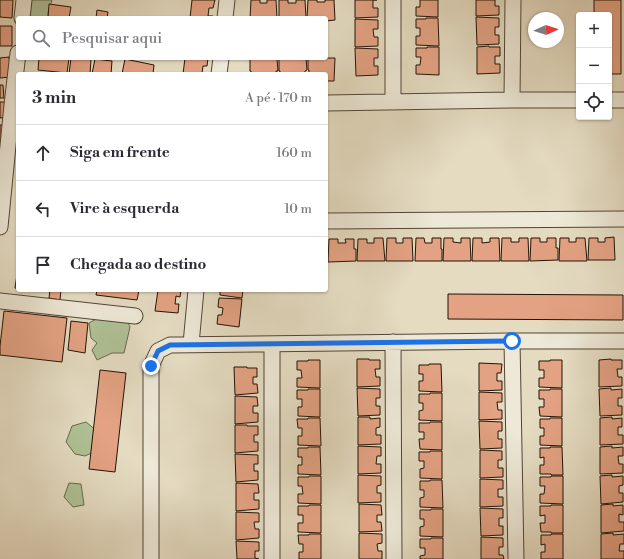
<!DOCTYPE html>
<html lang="pt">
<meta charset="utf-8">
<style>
:root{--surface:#fff;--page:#f7f7f7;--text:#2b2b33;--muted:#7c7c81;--line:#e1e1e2}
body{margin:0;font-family:"Libre Bodoni",serif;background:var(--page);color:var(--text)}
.controls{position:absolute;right:12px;top:12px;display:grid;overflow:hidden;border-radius:4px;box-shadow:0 1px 3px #0004}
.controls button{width:36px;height:36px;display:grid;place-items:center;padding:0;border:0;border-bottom:1px solid var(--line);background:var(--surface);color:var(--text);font:20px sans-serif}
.compass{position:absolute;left:528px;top:12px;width:36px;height:36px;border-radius:50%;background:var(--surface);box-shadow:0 1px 3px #0004;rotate:87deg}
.stop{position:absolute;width:12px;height:12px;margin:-9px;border:3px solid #1a73e8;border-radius:50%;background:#fff}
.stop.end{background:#1a73e8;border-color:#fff;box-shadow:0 1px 4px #0008}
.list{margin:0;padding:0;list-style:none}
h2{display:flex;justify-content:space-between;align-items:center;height:52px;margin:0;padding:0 16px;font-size:17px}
h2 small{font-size:13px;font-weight:400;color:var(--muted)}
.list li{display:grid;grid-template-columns:26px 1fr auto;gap:12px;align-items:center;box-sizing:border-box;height:56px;padding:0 16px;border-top:1px solid var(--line)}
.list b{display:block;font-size:15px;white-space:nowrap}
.list em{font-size:13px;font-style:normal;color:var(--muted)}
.icon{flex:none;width:22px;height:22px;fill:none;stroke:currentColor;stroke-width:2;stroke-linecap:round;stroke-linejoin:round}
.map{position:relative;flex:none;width:624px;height:559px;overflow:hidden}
.search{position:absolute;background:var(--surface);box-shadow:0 1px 3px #0004;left:16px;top:16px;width:312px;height:44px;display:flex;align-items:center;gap:10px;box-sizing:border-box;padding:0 14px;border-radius:4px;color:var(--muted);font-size:15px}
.panel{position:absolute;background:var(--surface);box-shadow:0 1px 3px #0004;left:16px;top:72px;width:312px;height:220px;border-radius:4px}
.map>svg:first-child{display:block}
</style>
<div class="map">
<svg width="624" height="559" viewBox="0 0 624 559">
<rect width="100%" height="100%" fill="#e4dbc1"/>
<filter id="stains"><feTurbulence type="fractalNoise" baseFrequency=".005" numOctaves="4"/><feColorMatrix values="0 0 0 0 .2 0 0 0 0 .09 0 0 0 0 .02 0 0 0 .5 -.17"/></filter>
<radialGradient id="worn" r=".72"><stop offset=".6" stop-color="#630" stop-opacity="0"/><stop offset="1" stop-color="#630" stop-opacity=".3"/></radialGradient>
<!-- green -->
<path fill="#afc196" stroke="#696a4e" d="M31,0h21l-4,12v6h-18z
M98,318l28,1 4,8 -6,26h-12l-15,7 -5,-10 5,-7 -6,-5 -2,-15z
M86,422l11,9 1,19 -13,6 -10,-2 -9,-12 6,-16z
M69,483l12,1 3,21 -11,2 -9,-10z"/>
<!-- building -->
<path fill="#e3a283" stroke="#231305" d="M0,0h13l-1,18 -12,-1z
M192,0h23l-2,8h-4l-1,8h5l-1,2h-22z
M251,0h9v3h7v-3h9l1,18h-27z
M279,0h9v3h8v-3h9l1,18h-27z
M308,0h9v2h8v-2h9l1,20 -9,1v-3h-19z
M355,0h22h-4v8h5v9l-23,1z
M420,0h18v17l-22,-1v-9h4z
M476,0h19v6h4v9l-23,1z
M594,0h27v74h-12v-59h-15z
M49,4l22,3 -2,11h-21z
M97,10l11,2 -1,6h-11z
M476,17l23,1v9h-4v8h4v9l-22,1z
M426,18h12l1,28 -23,-1v-9h4v-8h-4v-9h10z
M355,19l23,1v9h-5l1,8h4v9l-23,1z
M0,26h12v20h-12z
M489,46v1h11v9h-5v8h5v9l-23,1v-27z
M427,47h12v28l-23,-1v-9h4l1,-8h-5v-9h11z
M355,48l23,1v9h-4v8h4v9l-22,1z
M9,57l2,20 -11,1v-20z
M39,58h30l-2,15 -29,-3z
M71,58l20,1 -1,15h-21z
M185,58h23l-1,8h-4l-1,7 4,1h-23z
M306,58l1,12 -2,1v3h-25v-3h-1v-12z
M308,58h27l-1,23h-8v-7h-17v-4h-1z
M95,59l17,2 -1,13h-19z
M125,59l29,6 -1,9h-31z
M250,59h27l1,12h-2l1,3h-26v-3h-1z
M0,85h3l1,13h-4z
M0,102h6l2,15 -8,1z
M0,125h3l-1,22h-2z
M614,237l1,23h-27l1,-22h9v4h7v-4z
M374,238h9l2,23h-28l1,-22h9v4h7z
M387,238h9v5h7v-5h9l1,23h-27z
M416,238h8l1,5h7v-5h9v11h1v12h-27z
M444,238h9v4l8,1v-5h9l1,23h-28z
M473,238h9v5l8,-1v-4h9l1,23h-28z
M502,238h9v4h8v-4h9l1,23h-28z
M531,238h9v4h7v-4h9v10h2v12l-28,1z
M560,238h9v4h7v-4h9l2,23h-28z
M329,239h9v4h8l-1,-4h9v10h2v12l-28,1z
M18,268v21l-3,-1z
M50,290h11l-1,10 -11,-2z
M97,290h42l-2,10 -41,-5z
M158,290h23l-1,7 -4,-1 -1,8h4l-1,9 -23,-2z
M220,290h23l-1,8 -22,-3z
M448,294l175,1v25l-175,-1z
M219,298l23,1 -3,28 -22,-3 1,-9h4l1,-7 -5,-1z
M4,311l63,7 -5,44 -62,-7v-9z
M71,321l17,2 -3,30 -17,-3z
M357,359h12v1h11v9h-5l1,8h4v9l-23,1z
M611,359v1h11v9h-5l1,8h4v9l-23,1v-27z
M308,360h12v28l-23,-1v-9h5l-1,-8h-4v-9h11z
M550,360h12v28l-23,-1v-9h5v-8h-5v-9h11z
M479,363l23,1 -1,9h-4v8h5v9l-23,1z
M429,364h12l1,28 -23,-1v-10h4v-7h-4v-9h10z
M234,367h13v1h10v9h-4v7h4l1,9 -23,2z
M100,370l26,3 -11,99 -26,-3z
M357,388l23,1v9h-4v8h4v9l-22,1z
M611,388v2l11,-1v9h-4v8h4v9l-22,1 -1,-27z
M308,389h12v28l-22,-1v-9h4v-8h-5v-9h11z
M550,389h12v28l-22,-1 -1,-9h5v-8h-5v-9h11z
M479,392l23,1v9h-5l1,8h4v9l-23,1z
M430,393h12v28l-23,-1v-9l4,-1v-7h-4v-9h11z
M235,396l22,1 1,9h-5v7h5v9l-23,2z
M358,417h12v2l10,-1v9l-4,1v7h5v9l-23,1z
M612,417v2l10,-1v9h-4v8h5v9l-23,1v-27z
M308,418h12l1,28 -23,-1v-9h4v-8h-4l-1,-9h11z
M550,418h12v28l-22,-1v-9h4v-8h-4v-9h10z
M479,421l23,1v9h-4v8h4v9l-22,1z
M430,422h12v28l-22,-1 -1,-10h5v-7h-5v-9h11z
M235,425h12v1h11v9h-4v7h4v9l-23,2z
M358,446l23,1v9h-4l-1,8h5v9l-23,1z
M612,446v2l11,-1v9h-5l1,8h4v9l-23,1v-27z
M308,447h12l1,28 -23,-1v-9h4v-8h-4v-9h10z
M550,447h12l1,28h-12v-1h-11v-9h4v-8l-4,1v-10h10z
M480,450l22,1v9h-4v8h5v9l-23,1z
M430,451h12v28l-22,-1v-9l4,-1v-7h-5v-9h11z
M235,454l23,1v9h-4v7h4v9l-22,2z
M358,475l23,1v9l-4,1v7h4v9l-23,1z
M612,475v2l11,-1v9l-4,1v7h4v9l-22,2 -1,-28z
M309,476h12v28l-23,-1v-9h5l-1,-8h-4v-9h11z
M551,476h12v28l-23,-1v-9h4l1,-8h-5v-9h11z
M480,479l23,1v9h-5v8h5v9l-23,1z
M430,480h12l1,28 -23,-1v-9l4,-1v-7h-4v-9h10z
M236,483l22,1 1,9h-5v7h5v9l-23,2z
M359,504l22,1 1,10h-5v7h4l1,9 -23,1z
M613,504v2l10,-1v10l-4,-1v8h5v9l-23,2v-28z
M309,505h12v28l-23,-1v-9h5v-8h-5v-9h11z
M551,505h12v28h-12v-1h-10l-1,-9h5v-8l-5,1v-10h11z
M480,508l23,1v9h-4v8h4v9l-22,1z
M431,509h12v28l-23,-1v-9l4,-1v-7h-4v-9h11z
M236,512l23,1v9h-5l1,7h4v9l-23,2z
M359,533l23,1v9l-5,1 1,7h4v8h-23z
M613,533v2l11,-1v10h-4l-1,7h5v8h-23v-25z
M309,534h12v25h-22v-7h4v-8h-4l-1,-9h11z
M551,534h12v25h-22v-7h4v-8l-4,1v-10h10z
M481,537l22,1v9h-4v8h4l1,4h-23z
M431,538h12v21h-23v-3l5,-1v-7h-5v-9h11z
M236,541l23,1v9h-4v7l4,1h-22z"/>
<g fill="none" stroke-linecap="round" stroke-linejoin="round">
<defs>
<path id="minor" d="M393,0v102
M22,18l2,-18
M225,18l2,-18
M219,74l2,-16
M512,100l1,-100
M609,100h15
M326,103l186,-3h67
M326,221l298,-2
M0,227l12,-122 6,-52
M0,301l135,15
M512,341l4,218
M393,342l1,217
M191,344l5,-54
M151,559v-193l7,-15 12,-6 342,-4h112
M272,559v-215"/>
</defs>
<!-- minor casing -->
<use href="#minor" stroke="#534534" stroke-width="17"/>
<!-- minor -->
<use href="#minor" stroke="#ede8d7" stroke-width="15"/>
</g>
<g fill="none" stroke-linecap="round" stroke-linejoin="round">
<!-- route -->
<path stroke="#1a73e8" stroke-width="5" d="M151,366l7,-15 12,-6 342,-4"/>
</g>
<rect width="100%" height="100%" filter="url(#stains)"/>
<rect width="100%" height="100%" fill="url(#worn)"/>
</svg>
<div class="controls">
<button>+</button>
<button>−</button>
<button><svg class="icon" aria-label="locate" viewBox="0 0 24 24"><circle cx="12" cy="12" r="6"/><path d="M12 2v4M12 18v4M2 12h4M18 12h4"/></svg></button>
</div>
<svg class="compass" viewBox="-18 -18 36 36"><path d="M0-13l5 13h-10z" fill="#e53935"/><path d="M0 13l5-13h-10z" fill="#7c7c81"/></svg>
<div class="stop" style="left:512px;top:341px"></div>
<div class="stop end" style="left:151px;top:366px"></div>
<div class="search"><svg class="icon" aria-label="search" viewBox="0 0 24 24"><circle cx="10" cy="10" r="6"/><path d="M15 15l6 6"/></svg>Pesquisar aqui</div>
<section class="panel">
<h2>3 min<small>A pé · 170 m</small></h2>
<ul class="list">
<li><svg class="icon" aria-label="ahead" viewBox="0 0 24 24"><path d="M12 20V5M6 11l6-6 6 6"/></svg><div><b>Siga em frente</b></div><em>160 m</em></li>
<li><svg class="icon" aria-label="left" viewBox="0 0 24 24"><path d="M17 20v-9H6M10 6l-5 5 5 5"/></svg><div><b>Vire à esquerda</b></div><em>10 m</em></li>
<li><svg class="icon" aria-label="arrive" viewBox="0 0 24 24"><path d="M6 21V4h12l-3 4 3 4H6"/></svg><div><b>Chegada ao destino</b></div></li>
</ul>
</section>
</div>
